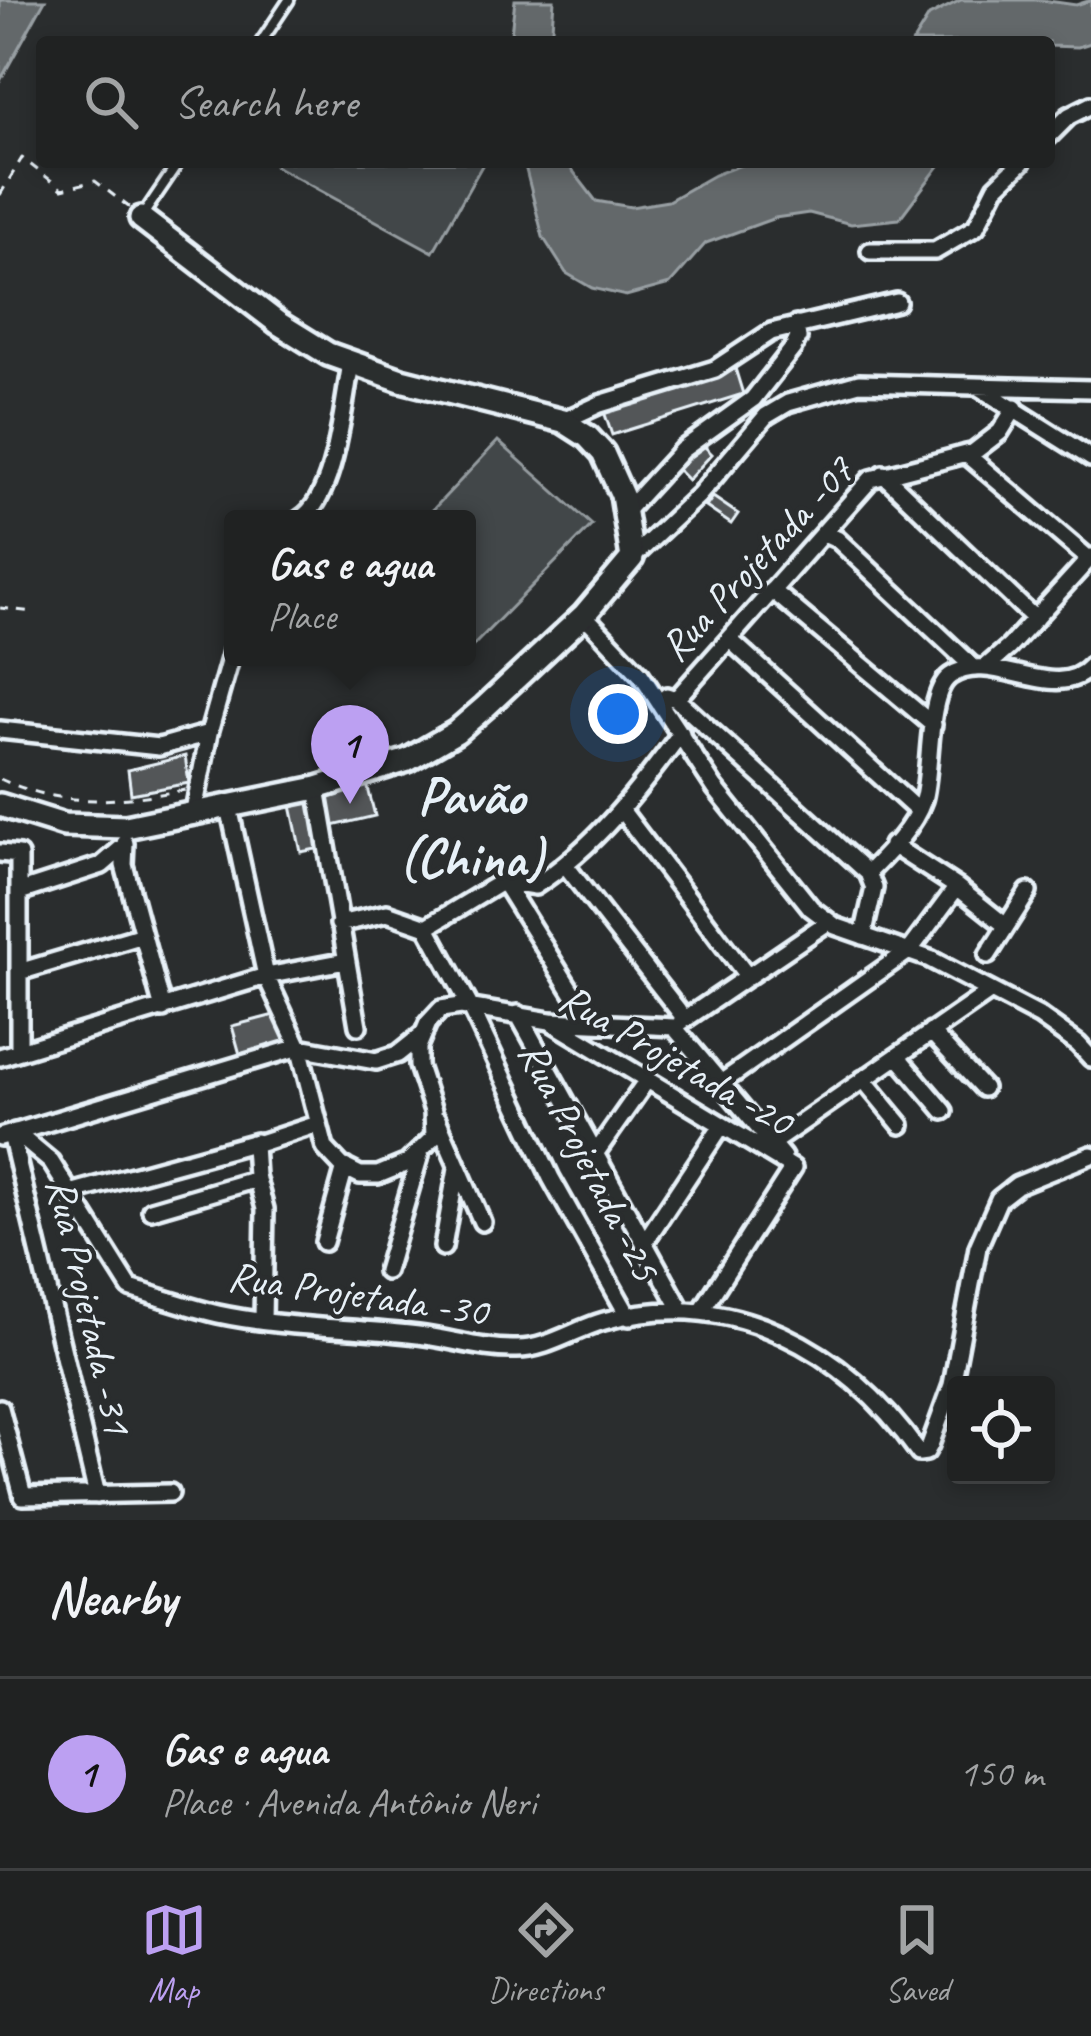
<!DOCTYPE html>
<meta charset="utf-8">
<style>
:root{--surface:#202222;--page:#2d2f2f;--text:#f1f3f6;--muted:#a2a4a5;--line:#3d3f40;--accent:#bca0f2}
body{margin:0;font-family:Caveat,sans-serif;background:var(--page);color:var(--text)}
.controls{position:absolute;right:36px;bottom:36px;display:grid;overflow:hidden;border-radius:12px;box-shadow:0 6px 18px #0003}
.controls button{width:108px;height:108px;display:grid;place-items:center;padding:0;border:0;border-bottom:3px solid var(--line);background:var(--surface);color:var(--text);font:60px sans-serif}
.you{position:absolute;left:618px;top:714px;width:42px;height:42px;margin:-30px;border:9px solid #fff;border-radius:50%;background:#1a73e8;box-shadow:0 0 0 18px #1a73e833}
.badge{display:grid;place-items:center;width:78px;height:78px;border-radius:50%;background:var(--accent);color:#111;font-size:39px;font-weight:700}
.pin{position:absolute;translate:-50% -99px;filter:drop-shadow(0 3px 6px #0008)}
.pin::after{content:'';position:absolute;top:63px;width:42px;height:36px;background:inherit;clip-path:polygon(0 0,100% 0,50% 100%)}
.popup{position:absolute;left:224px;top:510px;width:252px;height:156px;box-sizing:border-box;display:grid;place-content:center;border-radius:12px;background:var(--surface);filter:drop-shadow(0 3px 9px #0005);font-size:39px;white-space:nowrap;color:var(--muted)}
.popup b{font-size:45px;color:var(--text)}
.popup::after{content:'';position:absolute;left:50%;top:100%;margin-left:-24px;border:24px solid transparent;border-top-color:var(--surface)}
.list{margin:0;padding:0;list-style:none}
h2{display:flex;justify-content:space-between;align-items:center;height:156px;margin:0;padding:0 48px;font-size:51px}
h2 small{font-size:39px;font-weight:400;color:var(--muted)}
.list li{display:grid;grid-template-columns:78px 1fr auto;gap:36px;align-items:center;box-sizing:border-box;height:192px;padding:0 48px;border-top:3px solid var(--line)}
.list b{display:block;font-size:45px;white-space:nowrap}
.list p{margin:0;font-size:39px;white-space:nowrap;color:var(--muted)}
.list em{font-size:39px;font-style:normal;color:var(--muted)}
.icon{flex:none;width:66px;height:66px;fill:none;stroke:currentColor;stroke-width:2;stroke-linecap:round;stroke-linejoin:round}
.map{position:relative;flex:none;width:1091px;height:1520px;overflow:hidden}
.search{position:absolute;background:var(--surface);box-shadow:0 6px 18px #0003;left:36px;right:36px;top:36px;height:132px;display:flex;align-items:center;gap:30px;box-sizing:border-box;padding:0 42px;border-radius:12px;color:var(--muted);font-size:45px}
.sheet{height:348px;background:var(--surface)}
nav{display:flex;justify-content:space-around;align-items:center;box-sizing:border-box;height:168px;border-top:3px solid var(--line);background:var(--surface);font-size:33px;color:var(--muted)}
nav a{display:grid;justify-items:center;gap:6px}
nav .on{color:var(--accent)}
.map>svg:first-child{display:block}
</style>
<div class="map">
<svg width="1091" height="1520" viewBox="0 0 1091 1520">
<rect width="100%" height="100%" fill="#2a2d2e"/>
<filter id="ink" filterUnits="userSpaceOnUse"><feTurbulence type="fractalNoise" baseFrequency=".00833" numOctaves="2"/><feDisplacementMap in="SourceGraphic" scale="24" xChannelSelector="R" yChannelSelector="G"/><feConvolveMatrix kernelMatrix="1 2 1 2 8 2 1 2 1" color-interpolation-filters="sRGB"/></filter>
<g filter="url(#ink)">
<!-- green -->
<path fill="#424648" stroke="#959ca0" stroke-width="3" d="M277,162h207l-51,90 -158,-86z
M498,441l94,84 -125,127v-133h-43z"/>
<!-- water -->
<path fill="#63686b" stroke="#989fa3" stroke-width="3" d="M0,0h45l-45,81z
M515,0h39l-3,42h-41z
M961,0h80l35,5 15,-5v43l-13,4 -29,-1v-4h-136l16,-26z
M524,162h42l30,39 35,6 37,-6 46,-26 35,-13h193l-43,57 -48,5 -42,-11 -34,5 -69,25 -36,41 -44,12 -34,-8 -26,-15 -23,-36z"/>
<!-- building -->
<path fill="#535759" stroke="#e8f1f8" stroke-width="3" d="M734,365l9,29 -131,41 -10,-29z
M701,443l11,11 -24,26 -11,-11z
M713,497l25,17 -7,10 -25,-17z
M185,756l4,27 -58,11 -3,-24z
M367,784l8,32 -42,10 -6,-33z
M315,795l11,52 -25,5 -11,-51z
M278,1014l13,28 -50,16 -9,-32z"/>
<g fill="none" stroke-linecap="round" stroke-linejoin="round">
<defs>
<path id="lane" d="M261,42l28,-42
M143,215l36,-53"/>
<path id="street" d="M1049,136l20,-20 22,-11
M870,251h65l41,-24 20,-40 26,-25
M980,388l111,70
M563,421l37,-17 115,-35 56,-37 126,-30
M966,454l123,105
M883,474l152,145
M625,512l57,-62 71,-51 40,-51 5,-10 -2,-13
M300,519c36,-21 43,-116 51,-155
M826,534l11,5 136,128
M632,558l67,-63 67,-79 22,-13 71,-20 232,6
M772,590l161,135
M584,615l57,60 74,113 96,120 24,18 95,33 109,57 39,28 13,14
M729,639l189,172
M986,667l23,-20 82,-90
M667,696l9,3 192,174
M676,699l195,-220 103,-27 26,-20 15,-24
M0,730l159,17 50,-14
M317,788l41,238
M229,807l37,169 33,71 26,101 17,18 18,9h18l29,-12 27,-26 -1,-26 -15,-45v-19l10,-24 13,-14 20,-3 89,15 243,147
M622,811l126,166
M193,816l16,-83 24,-85
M125,843l-1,22 39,144
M892,845l65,42 49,39
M0,853l19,2v196
M566,866l119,153
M503,881l87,140
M19,892l83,-27 22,-19
M339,924l48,-11 40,14 44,81 80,170 78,139
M427,927l76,-46 32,5c61,-40 103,-95 146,-153
M863,936l11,-48 -6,-15c20,-20 46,-46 55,-73 9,-29 3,-107 27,-124 41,-29 105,30 141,-10
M988,955l40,-63
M19,972l124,-37
M518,1014l164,297
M550,1021l124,6 109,130
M681,1022l147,-100
M931,1032l52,56
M897,1056l47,55
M0,1057l266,-81 80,-15
M863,1079l38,46
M721,1083l189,-133 47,-63
M437,1119l45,103
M15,1132l36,30 79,126c29,9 58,19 88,26 65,14 134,13 200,21 34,4 64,15 99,14 31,0 58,-20 87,-28 128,-36 242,29 315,132l7,-1 4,-7 22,-60 26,-138 21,-48 18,-14 74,-30
M11,1134l86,361
M0,1137l299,-90 77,14 22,-7 25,-20
M772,1143l219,-152
M595,1154l52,-74
M70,1193l186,-51
M151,1210l106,-31
M324,1242l21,-75
M644,1243l78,-118
M443,1247l14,-79
M386,1271l34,-116
M702,1310l91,-142
M263,1320l2,-111 -9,-33 -2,-31 64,-21
M0,1408l23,88 147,-3"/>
<path id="secondary" d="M0,805l64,20 62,2 191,-39 91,-28 48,-28 29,-25 99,-92 48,-57 -10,-63 -19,-42 -15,-16 -25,-16 -162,-41 -73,-26 -50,-31 -137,-105"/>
</defs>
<!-- lane casing -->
<use href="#lane" stroke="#e8f1f8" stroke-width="16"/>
<!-- street casing -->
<use href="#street" stroke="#e8f1f8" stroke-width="24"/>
<!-- secondary casing -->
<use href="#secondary" stroke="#e8f1f8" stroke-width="30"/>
<!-- path -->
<path stroke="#e8f1f8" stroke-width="3" stroke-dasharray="9 9" stroke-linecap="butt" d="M0,195l22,-37 40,31 33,-8 35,27
M0,608l33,4
M0,779c68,30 115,22 186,11"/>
<!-- lane -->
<use href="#lane" stroke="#2a2d2e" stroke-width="8"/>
<!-- street -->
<use href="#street" stroke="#2a2d2e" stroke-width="15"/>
<!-- secondary -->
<use href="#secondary" stroke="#2a2d2e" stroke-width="21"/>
</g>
</g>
<g text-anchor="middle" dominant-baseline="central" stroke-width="9" stroke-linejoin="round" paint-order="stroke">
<!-- street labels -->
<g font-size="42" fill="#e8f1f8" stroke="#2a2d2e">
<text transform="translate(757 559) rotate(-47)">Rua Projetada -07</text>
<text transform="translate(676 1060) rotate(30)">Rua Projetada -20</text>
<text transform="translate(589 1161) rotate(63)">Rua Projetada -25</text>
<text transform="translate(358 1294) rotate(8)">Rua Projetada -30</text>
<text transform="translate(89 1306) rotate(77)">Rua Projetada -31</text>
</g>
<!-- district labels -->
<g font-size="54" font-weight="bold" fill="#e8f1f8" stroke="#2a2d2e">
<text x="471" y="796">Pavão<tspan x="471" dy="62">(China)</tspan></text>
</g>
</g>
</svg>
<div class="controls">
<button><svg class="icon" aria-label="locate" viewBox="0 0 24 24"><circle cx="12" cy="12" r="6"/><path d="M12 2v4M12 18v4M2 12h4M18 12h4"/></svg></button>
</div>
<div class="you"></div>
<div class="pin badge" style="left:350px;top:804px">1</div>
<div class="popup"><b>Gas e agua</b>Place</div>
<div class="search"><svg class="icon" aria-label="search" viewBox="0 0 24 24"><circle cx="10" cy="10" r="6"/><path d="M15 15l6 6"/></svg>Search here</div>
</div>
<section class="sheet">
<h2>Nearby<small></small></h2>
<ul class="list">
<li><span class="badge">1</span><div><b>Gas e agua</b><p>Place · Avenida Antônio Neri</p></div><em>150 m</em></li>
</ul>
</section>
<nav>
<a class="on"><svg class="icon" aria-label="map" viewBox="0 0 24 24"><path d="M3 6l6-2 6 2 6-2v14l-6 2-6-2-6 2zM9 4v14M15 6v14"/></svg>Map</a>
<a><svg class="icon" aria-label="directions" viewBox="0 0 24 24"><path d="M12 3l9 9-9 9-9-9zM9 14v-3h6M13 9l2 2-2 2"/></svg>Directions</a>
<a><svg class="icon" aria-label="saved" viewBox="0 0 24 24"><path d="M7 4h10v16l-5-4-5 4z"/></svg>Saved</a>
</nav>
